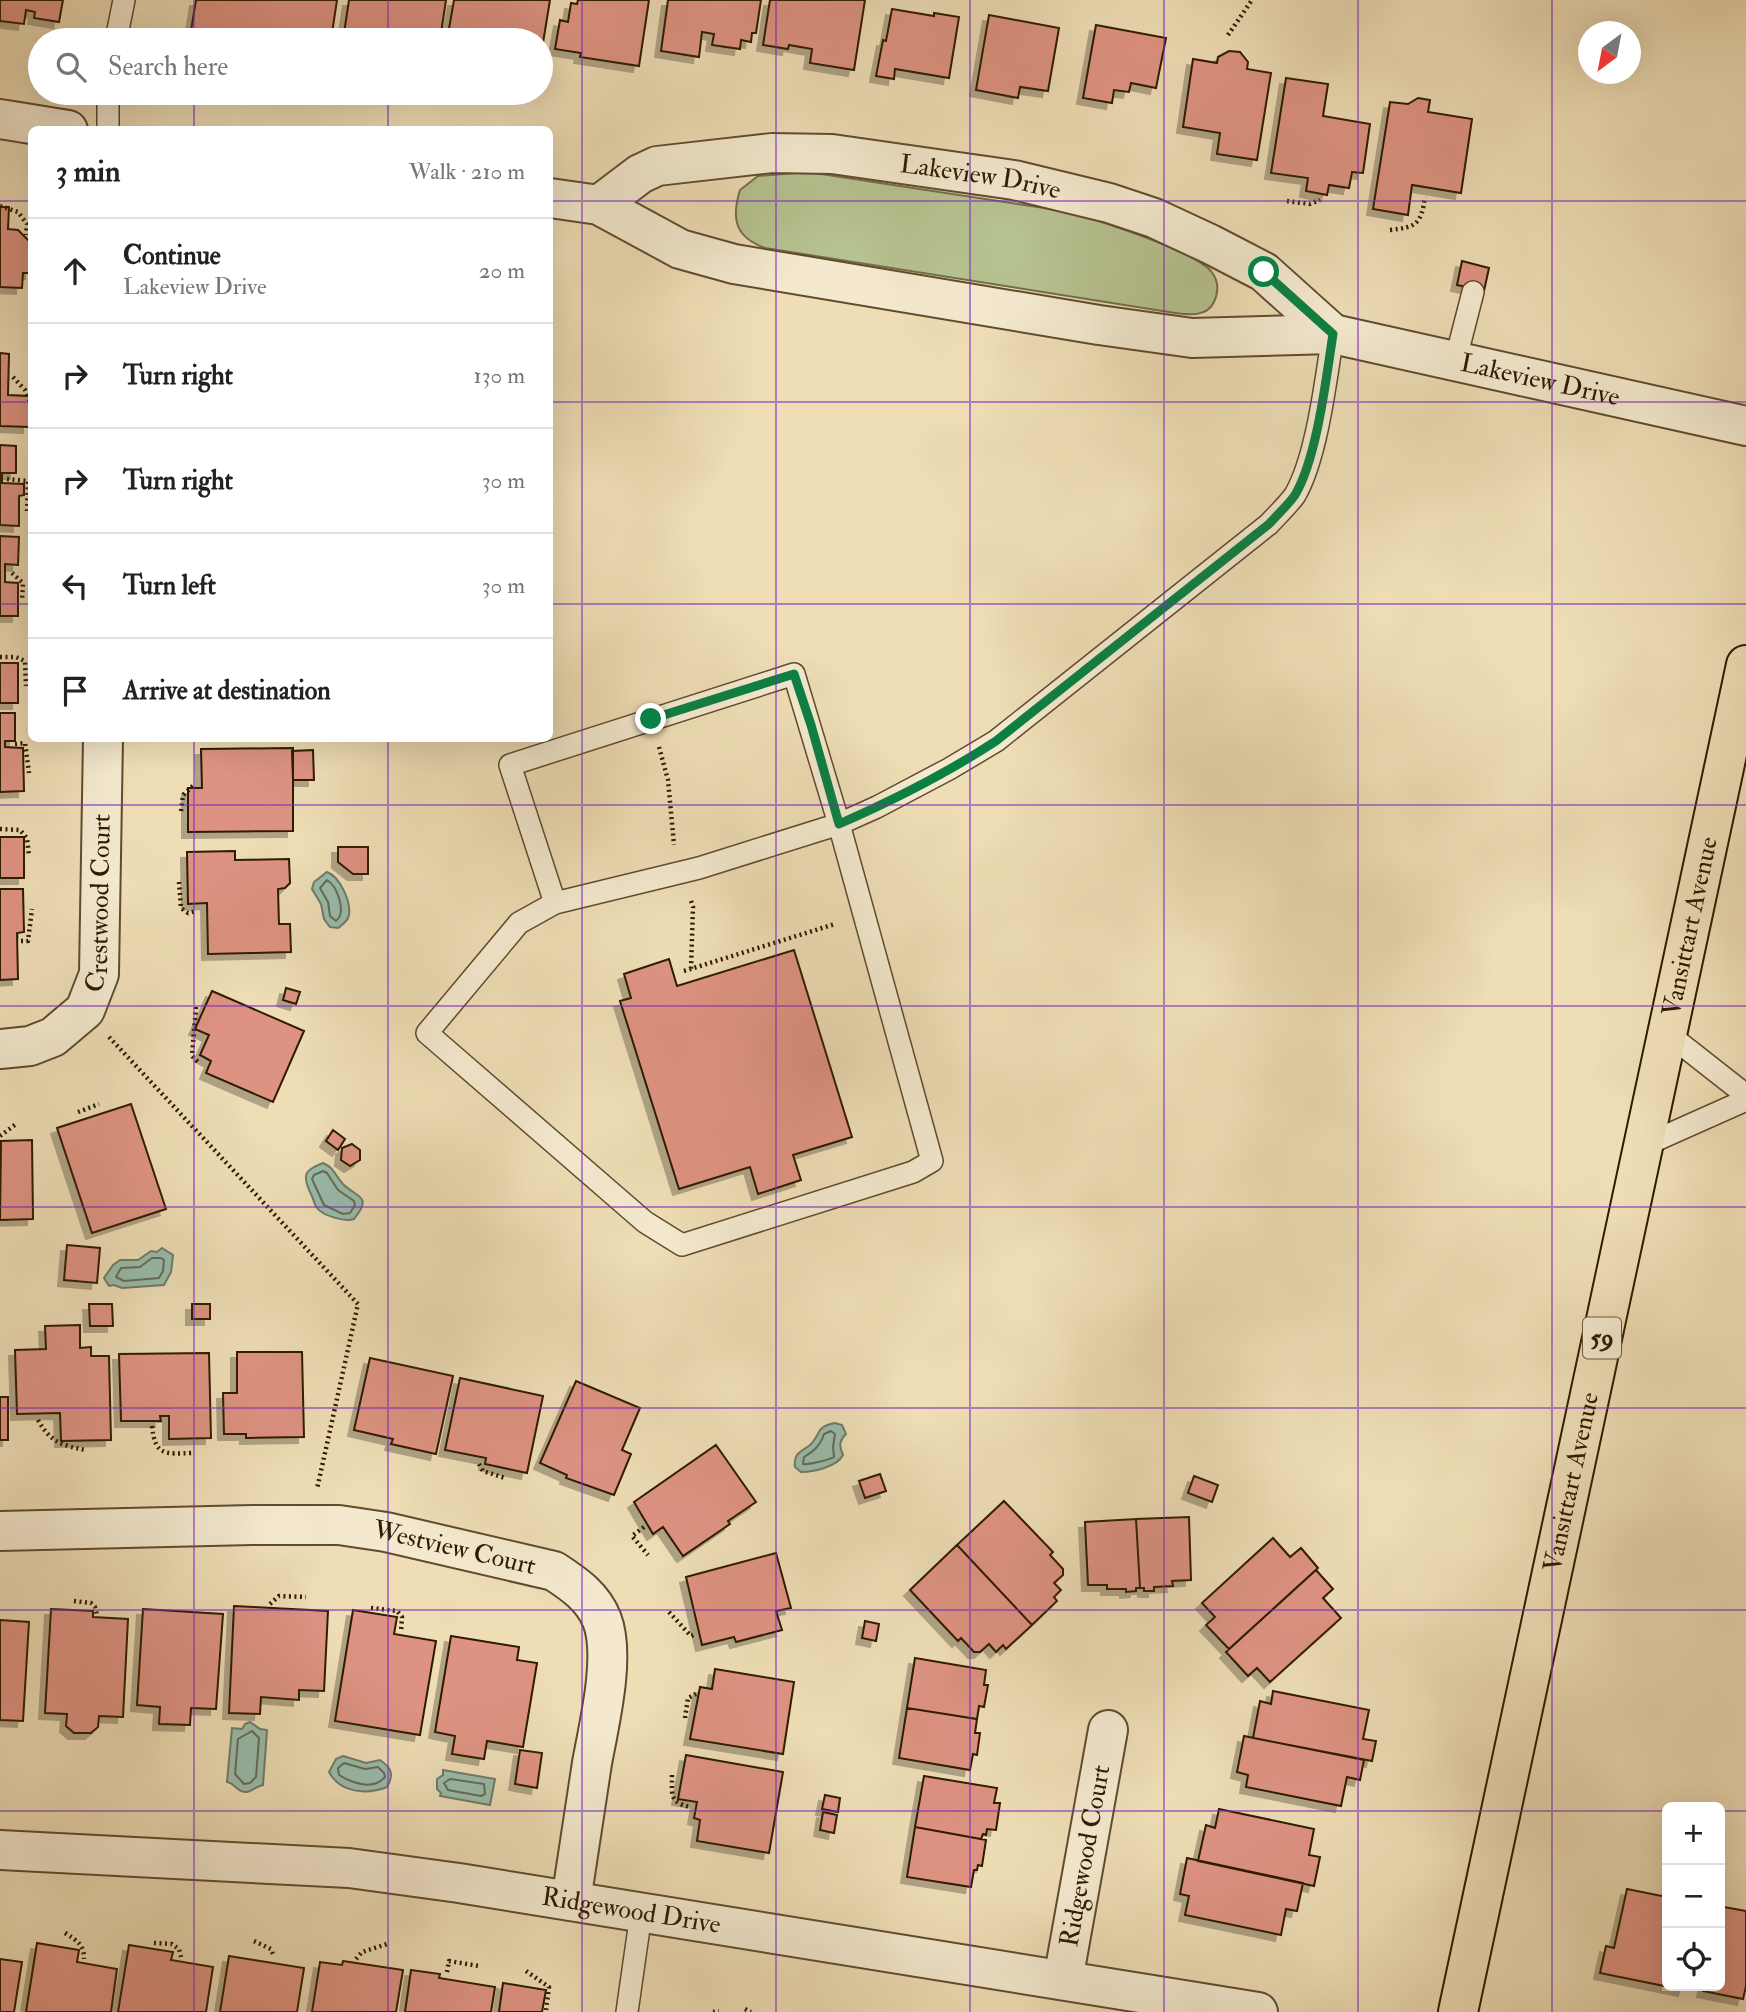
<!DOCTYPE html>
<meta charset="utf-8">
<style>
:root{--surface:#fff;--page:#f6f6f6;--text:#222;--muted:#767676;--line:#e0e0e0}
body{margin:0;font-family:"IM FELL Double Pica",serif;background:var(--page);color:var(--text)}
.controls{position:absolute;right:21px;bottom:21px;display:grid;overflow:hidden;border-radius:10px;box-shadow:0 7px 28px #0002}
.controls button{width:63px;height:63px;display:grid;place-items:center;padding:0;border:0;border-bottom:2px solid var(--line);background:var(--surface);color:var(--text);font:35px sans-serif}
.compass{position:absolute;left:1578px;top:21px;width:63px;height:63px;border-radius:50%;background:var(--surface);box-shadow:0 7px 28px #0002;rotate:212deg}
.stop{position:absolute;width:21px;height:21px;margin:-16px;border:5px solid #0b8043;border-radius:50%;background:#fff}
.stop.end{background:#0b8043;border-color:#fff;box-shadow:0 2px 7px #0008}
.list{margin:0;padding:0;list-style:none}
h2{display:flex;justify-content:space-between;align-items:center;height:91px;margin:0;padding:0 28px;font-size:30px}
h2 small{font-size:23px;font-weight:400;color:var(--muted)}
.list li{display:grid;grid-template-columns:46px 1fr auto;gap:21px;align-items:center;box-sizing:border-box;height:105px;padding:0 28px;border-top:2px solid var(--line)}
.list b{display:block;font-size:26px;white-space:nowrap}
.list p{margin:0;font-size:23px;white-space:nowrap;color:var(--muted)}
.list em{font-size:23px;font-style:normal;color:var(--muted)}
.icon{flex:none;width:38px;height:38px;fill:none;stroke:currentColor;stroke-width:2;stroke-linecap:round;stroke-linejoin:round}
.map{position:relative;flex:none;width:1746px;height:2012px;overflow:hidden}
.search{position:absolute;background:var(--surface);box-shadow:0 7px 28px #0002;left:28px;top:28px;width:525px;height:77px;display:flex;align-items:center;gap:18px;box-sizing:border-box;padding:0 24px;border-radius:38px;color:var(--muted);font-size:26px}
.panel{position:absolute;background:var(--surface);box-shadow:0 7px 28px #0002;left:28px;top:126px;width:525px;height:616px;border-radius:10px}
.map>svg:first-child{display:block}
</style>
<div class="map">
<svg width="1746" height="2012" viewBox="0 0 1746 2012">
<defs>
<filter id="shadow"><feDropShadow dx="-6" dy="6" stdDeviation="0" flood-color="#0004"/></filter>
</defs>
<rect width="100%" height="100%" fill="#eeddb5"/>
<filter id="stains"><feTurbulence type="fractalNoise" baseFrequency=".00286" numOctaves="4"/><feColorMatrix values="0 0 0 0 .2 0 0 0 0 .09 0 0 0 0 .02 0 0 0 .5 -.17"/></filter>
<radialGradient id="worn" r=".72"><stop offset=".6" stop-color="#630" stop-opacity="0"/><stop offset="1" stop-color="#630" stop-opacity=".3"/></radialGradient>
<!-- green -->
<path fill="#b6c290" stroke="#726e48" stroke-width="2" d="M808,172l262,40c30,9 122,38 141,59 8,10 8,20 3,31 -7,15 -25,13 -39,11l-410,-65c-30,-11 -34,-29 -25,-58l18,-14z"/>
<!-- water -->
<path fill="#99bcac" stroke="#6f7b67" stroke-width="2" d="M327,872c13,5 24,29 22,43 -1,6 -6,9 -11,13l-8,-1 -6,-8 -3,-15 -9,-15 2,-7z
M323,1163c12,5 12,13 20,21 12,13 31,11 11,35 -9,3 -31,-3 -37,-11 -3,-4 -4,-11 -7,-16 -8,-18 -5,-22 13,-29z
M162,1248l11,7 -2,17 -7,13 -42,3 -8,-3 -5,1 -5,-8 9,-13 7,-5h18l13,-9 6,1z
M835,1423l7,2 4,9c-7,7 -7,12 -3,21 -6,12 -30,17 -42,17l-6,-5c-2,-14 6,-15 15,-22 12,-11 4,-18 25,-22z
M250,1722l10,7 7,1 -4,55c-7,1 -10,6 -16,7 -10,1 -12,-9 -20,-10l5,-54 10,1 3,-5z
M343,1756l23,7 14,-3c12,8 14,15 7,27 -20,8 -47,6 -58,-15l7,-13z
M443,1770l52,9 -5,26 -50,-9 1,-3 -4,-4v-10l6,-4z"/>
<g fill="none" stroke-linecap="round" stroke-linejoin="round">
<!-- shore -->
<path stroke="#646b56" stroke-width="2" d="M327,880c10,6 20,32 9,41l-6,-5 -2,-14 -8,-14z
M323,1171l4,2 11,17 16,11 1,4 -5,8 -7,1 -19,-9 -12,-26 2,-4z
M152,1258h9l3,2 -1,11 -4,7 -35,3 -8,-4 5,-9 19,-1z
M831,1431l4,3 -2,13 1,10c-5,3 -27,8 -31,7l1,-7c10,-6 16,-11 20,-23z
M252,1731l7,7 -3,39 -6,6 -6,1 -9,-10 3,-35z
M344,1763l21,6 13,-2 6,6 1,4c-12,14 -33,6 -46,-2l-1,-7z
M450,1779l34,5 1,10 -4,2 -33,-6 -4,-7z"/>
</g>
<!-- building -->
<path fill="#de9382" stroke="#2f1a00" stroke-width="2" filter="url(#shadow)" d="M0,0h63l-4,22 -25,-4 1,-6 -9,-2 -2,14 -24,-3z
M196,0h141l-6,40h-80l-15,-2v2h-24l-22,-3z
M349,0h97l-6,40h-48v-2l-8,-1v3h-41z
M454,0h96l-9,55v-15h-94z
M578,0h71l-10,66 -59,-9 1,-4 -26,-4 5,-29 8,2 3,-19 6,1z
M668,0h93l-5,33h-4l-1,9 -10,-2 -1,9 -28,-4 2,-11 -12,-2 -3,25 -38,-6z
M770,0h95l-11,70 -44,-7 2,-14 -23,-4 -1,4 -25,-4z
M892,9l42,7v-3l25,4 -10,61 -54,-9 -1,10 -18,-3 7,-36 3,1z
M989,15l70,13 -11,63 -28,-4 -2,11 -42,-8z
M1096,25l70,13 -10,50 -25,-5 -2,9 -15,-2 -2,13 -29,-5z
M1229,51l11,1 8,10 -1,7 24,4 -14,87 -40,-6 3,-21 -37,-6 10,-68 24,4 1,-6z
M1286,78l42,6 -5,32 47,8 -7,49 -11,-1 -3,16 -20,-3 -2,10 -21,-4 2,-13 -37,-5z
M1418,98l12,2 -2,12 44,7 -11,74 -49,-8 -4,30 -35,-6 17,-107 18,2z
M0,207h9l-1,22 10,1 14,14 -1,29h-8l-1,15 -22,-1z
M1462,261l27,7 -5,23 -27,-6z
M0,353l9,1 -1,41 21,1v31l-29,-1z
M0,445l16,1v27h-14v10l22,1v11l-5,1v30l-19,-1z
M0,536l19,1 -1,28 -13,-1v18l13,1v33h-18z
M0,663h18v40h-18z
M0,713h15v28h-10v6l18,1 1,43 -24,1z
M293,748v83l-105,1v-44h14l-1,-39z
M313,750l1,30h-21l-1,-29z
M0,837h24v41h-24z
M338,847h30v27h-15l-15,-12z
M235,851v9l54,-1 1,24 -5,5 -7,1 1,35h11l1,28 -83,2 -1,-51 -19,1 -1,-52z
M0,889h23l1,43 -7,1 1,46 -18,1z
M794,950l58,187 -59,18 8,25 -43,14 -8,-27 -71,22 -59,-188 11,-3 -7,-24 45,-15 8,27z
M286,988l14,4 -4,12 -13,-4z
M212,991l92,40 -31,71 -67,-29 5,-12 -11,-6 9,-20 -14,-6z
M131,1104l35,105 -74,24 -35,-105z
M333,1130l12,9 -7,11 -12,-9z
M32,1140l1,79 -33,1 1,-79z
M352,1144l8,6v10l-10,6 -9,-6 1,-12z
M67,1245l33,3 -3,35 -33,-3z
M89,1304h23l1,22h-23z
M192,1304h18v15h-18z
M80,1325v23l11,-1v9h18l2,84 -50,1 -1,-28 -43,1 -2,-64 31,-1 -1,-23z
M237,1352h65l2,85 -58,1v-4h-22l-1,-41h14z
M209,1353l2,85 -42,1v-23h-9l1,5h-40l-2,-67z
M370,1358l83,18 -17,78 -45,-10 2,-5 -39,-9z
M460,1378l83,18 -16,77 -42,-9 1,-6 -41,-8z
M576,1381l64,27 -18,42 9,4 -17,41 -48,-17 1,-3 -27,-12z
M0,1397h8v43h-8z
M716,1445l40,57 -28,19 2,3 -47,32 -20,-29 -10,7 -19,-32z
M880,1474l6,17 -21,7 -6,-17z
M1194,1476l24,9 -6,17 -24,-9z
M1004,1501l49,51 -3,3 13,14v6l-9,8 7,7 -7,7 3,4 -25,24 -75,-80z
M1189,1517l2,63 -19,1 1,5 -19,1v4h-10v-3h-4l-4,-69z
M1136,1519l4,69h-4v3l-10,1v-3h-19v-4h-19l-3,-63z
M1273,1538l17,19 11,-9 17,20 -89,81 -23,-24 9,-8 -13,-14z
M957,1545l75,80 -26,24 -3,-4 -7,7 -7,-8 -9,8h-6l-13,-14 -3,3 -48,-51z
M776,1553l15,55 -15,3 6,19 -46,12 -2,-5 -32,8 -16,-68z
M1316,1570l17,19 -10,9 18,20 -71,64 -13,-14 -9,8 -22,-24z
M234,1606l94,5 -4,80 -25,-1v10l-38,-3 -1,17 -31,-1z
M51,1609l42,2v6l35,2 -5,98 -24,-1 -1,11 -7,6h-17l-8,-7 1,-12 -22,-1z
M143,1609l80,5 -7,95 -25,-1 -1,17 -31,-1 1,-17 -23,-2z
M353,1610l44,7 -3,17 42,7 -16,94 -85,-14z
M0,1620l29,2 -6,99 -23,-1z
M865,1621l14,3 -3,17 -14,-3z
M451,1636l68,11 -2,13 20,3 -14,84 -36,-6 -3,18 -32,-5 3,-18 -20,-4z
M915,1658l71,12 -2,15h4l-4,22 -5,-1 -2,13 -70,-11z
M715,1669l79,13 -11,72 -93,-15 10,-52 12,2z
M1273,1691l96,19 -6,29 13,2 -4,20 -119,-23 7,-37 11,3z
M907,1708l70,11 -2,14h5l-3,22 -4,-1 -3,16 -71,-12z
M1244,1736l120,24 -4,20 -13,-3 -6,29 -95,-19 2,-12 -11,-3z
M520,1750l22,3 -5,35 -22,-4z
M686,1755l97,17 -14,81 -72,-12 3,-21 -6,-2 3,-16 -19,-3z
M924,1776l73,12 -3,15h6l-4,27 -9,-1 -1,6 -3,-1 -2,5 -66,-12z
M825,1795l15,3 -2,14 -16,-3z
M1219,1809l95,20 -5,26 11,2 -6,29 -116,-25 8,-36 9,3z
M823,1812l14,3 -3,18 -14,-3z
M915,1827l71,13 -4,26 -4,-1 -1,5h-3l-3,17 -64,-10z
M1187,1858l116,25 -6,28 -11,-2 -5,26 -96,-20 4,-19 -9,-2z
M1627,1889l40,8v89h18l-1,4 -84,-17 6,-27 8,2z
M1724,1907l22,4v75l-3,13 -40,-8 1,-5h16v-56z
M37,1943l42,7 -2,12 40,7 -6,43h-85z
M129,1945l44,7 -2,8 42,7 -7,45h-88z
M229,1956l75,12 -7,44h-77z
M0,1959l22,3 -8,50h-14z
M343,1961l60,9 -7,42h-84l8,-50 22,3z
M411,1970l29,4 -1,4 56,9 -4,25h-86z
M503,1983l43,7 -4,22h-43z"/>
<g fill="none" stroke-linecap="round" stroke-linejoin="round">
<defs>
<path id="service" d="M116,40l8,-40
M108,130v-37
M1455,362l18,-70
M555,903l-45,-138 284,-91 45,150 93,337 -19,11 -231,73 -37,-23 -218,-189 92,-110 36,-20 144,-35 140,-44 38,-17 72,-38 47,-28 273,-217c8,-9 19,-19 26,-29 22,-38 31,-116 38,-161
M1667,1033l79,62
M1643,1146l103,-46
M627,2012l14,-98"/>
<g id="minor">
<path id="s1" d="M0,1049l30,-3 23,-9 32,-27 14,-36 4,-236"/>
<path id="s2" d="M0,1531l252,-6h87l47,7 168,39c20,13 39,26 48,49 14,36 -3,105 -10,143 -7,46 -14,92 -21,138"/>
<path id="s3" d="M0,1850l349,18 110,15 799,129"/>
<path id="s4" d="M1063,1980l45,-250"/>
</g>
<g id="tertiary">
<path d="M0,119l68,11"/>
<path id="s5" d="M550,198l49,7 81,44 54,15 365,61 93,13 141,-4 413,92"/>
<path id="s6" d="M599,205l41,-31 17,-8 115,-13 60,1 182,26 95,23 45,15 56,26 54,28 69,62"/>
</g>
<g id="primary">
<path id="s7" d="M1458,2012l288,-1347"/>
</g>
</defs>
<!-- service casing -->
<use href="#service" stroke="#5f4b2d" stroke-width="24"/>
<!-- minor casing -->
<use href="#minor" stroke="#5f4b2d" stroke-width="42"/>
<!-- tertiary casing -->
<use href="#tertiary" stroke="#5f4b2d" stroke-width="42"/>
<!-- primary casing -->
<use href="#primary" stroke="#2f1a00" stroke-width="42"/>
<!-- path -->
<path stroke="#2f1a00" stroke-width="4.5" stroke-dasharray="2 3.5" stroke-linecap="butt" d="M1228,35l24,-35
M1287,201l23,3 10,-4
M0,206l18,6 9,12 -1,11
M1390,230c27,-3 31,-6 35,-33
M13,377l12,13 7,16
M7,479l21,2 -1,30
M12,573l11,10 -1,18
M0,657h16l9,4 1,25
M15,744l10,-1 4,30
M659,747l9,33 6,65
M181,811l2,-16 12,-11
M0,829l20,1 7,8 2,18
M179,882l2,26 7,5 9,-2
M691,901l2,6 -2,62
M21,941h7l4,-32
M684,971l151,-47
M196,1007l-4,49 7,7
M109,1037l249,267 -41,185
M78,1112l21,-8
M0,1136l16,-12
M38,1420c12,22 25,26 48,30
M152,1426c3,30 13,28 40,27
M479,1464l4,7 22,7
M644,1527l-12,9 16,19
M74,1601l17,2 4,4 2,8
M270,1604l9,-8 27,1
M371,1608l26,3 5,6 -1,15
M669,1612l22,24 5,-2
M685,1718l3,-20 8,-4
M672,1775c0,20 -3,27 18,32
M65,1933c12,8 19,11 19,26
M254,1941l17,8 3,8
M154,1943l18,1 7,5 2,8
M356,1959l6,-7 25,-8
M526,1971l23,16 -3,23
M447,1972l2,-11 30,5
M745,2009l6,3
M713,2012l6,-1"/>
<!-- service -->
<use href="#service" stroke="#f4e9cf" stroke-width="21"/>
<!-- minor -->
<use href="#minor" stroke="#f4e9cf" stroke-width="38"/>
<!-- tertiary -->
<use href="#tertiary" stroke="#f4e9cf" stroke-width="38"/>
<!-- primary -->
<use href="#primary" stroke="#eeddb5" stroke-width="38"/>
</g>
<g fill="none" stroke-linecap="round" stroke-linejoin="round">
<!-- route -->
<path stroke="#0b8043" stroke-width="9" d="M651,719l143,-45 17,51 28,99c55,-24 108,-51 157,-83l273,-217c8,-9 19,-19 26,-29 22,-37 31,-116 38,-161l-69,-62"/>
</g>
<!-- grid -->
<path fill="none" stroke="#7b2cbf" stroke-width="2" stroke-opacity="0.55" d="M194,0v40M388,0v40M582,0v2012M776,0v2012M970,0v2012M1164,0v2012M1358,0v2012M1552,0v2012M194,93v37M388,93v37M0,201h32M550,201h1196M0,402h32M550,402h1196M0,604h32M550,604h1196M194,738v1274M388,738v1274M0,805h1746M0,1006h1746M0,1207h1746M0,1408h1746M0,1610h1746M0,1811h1667M1720,1811h26"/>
<g text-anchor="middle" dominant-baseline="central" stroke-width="6" stroke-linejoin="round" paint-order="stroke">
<!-- shield labels -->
<rect fill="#f4e9cf" stroke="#6a583e" stroke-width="2" x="1583" y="1317.5" width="38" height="41" rx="5"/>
<g font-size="24" font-weight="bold" fill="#2f1a00">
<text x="1602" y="1338">59</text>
</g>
<!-- street labels -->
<g font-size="26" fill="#2f1a00" stroke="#f4e9cf">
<text stroke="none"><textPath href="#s6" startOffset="396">Lakeview Drive</textPath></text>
<text stroke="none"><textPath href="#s5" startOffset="1015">Lakeview Drive</textPath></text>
<text stroke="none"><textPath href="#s1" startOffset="206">Crestwood Court</textPath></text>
<text stroke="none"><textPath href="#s7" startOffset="1110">Vansittart Avenue</textPath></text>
<text stroke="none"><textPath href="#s7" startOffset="542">Vansittart Avenue</textPath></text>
<text stroke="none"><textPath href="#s2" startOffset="457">Westview Court</textPath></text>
<text stroke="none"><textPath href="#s4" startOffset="126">Ridgewood Court</textPath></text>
<text stroke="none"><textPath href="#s3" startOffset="635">Ridgewood Drive</textPath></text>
</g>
</g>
<rect width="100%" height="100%" filter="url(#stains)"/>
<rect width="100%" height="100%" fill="url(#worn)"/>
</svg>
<div class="controls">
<button>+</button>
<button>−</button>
<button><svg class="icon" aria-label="locate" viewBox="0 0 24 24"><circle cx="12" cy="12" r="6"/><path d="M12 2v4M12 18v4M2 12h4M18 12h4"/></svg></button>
</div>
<svg class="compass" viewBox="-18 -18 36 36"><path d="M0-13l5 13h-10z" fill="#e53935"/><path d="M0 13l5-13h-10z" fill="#767676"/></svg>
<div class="stop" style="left:1264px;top:272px"></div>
<div class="stop end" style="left:651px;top:719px"></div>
<div class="search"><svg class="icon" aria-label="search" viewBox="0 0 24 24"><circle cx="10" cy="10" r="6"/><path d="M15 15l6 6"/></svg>Search here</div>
<section class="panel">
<h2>3 min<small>Walk · 210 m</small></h2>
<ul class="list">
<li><svg class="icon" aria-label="ahead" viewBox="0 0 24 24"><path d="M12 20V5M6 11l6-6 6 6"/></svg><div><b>Continue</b><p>Lakeview Drive</p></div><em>20 m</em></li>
<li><svg class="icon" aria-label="right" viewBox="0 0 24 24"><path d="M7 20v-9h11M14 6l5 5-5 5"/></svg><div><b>Turn right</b></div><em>130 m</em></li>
<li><svg class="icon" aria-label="right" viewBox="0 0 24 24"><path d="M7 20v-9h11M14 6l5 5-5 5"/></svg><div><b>Turn right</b></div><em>30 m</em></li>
<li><svg class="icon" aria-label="left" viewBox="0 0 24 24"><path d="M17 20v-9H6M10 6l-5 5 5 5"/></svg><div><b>Turn left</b></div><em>30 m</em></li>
<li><svg class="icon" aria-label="arrive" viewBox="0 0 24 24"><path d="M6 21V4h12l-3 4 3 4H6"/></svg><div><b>Arrive at destination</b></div></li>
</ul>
</section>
</div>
